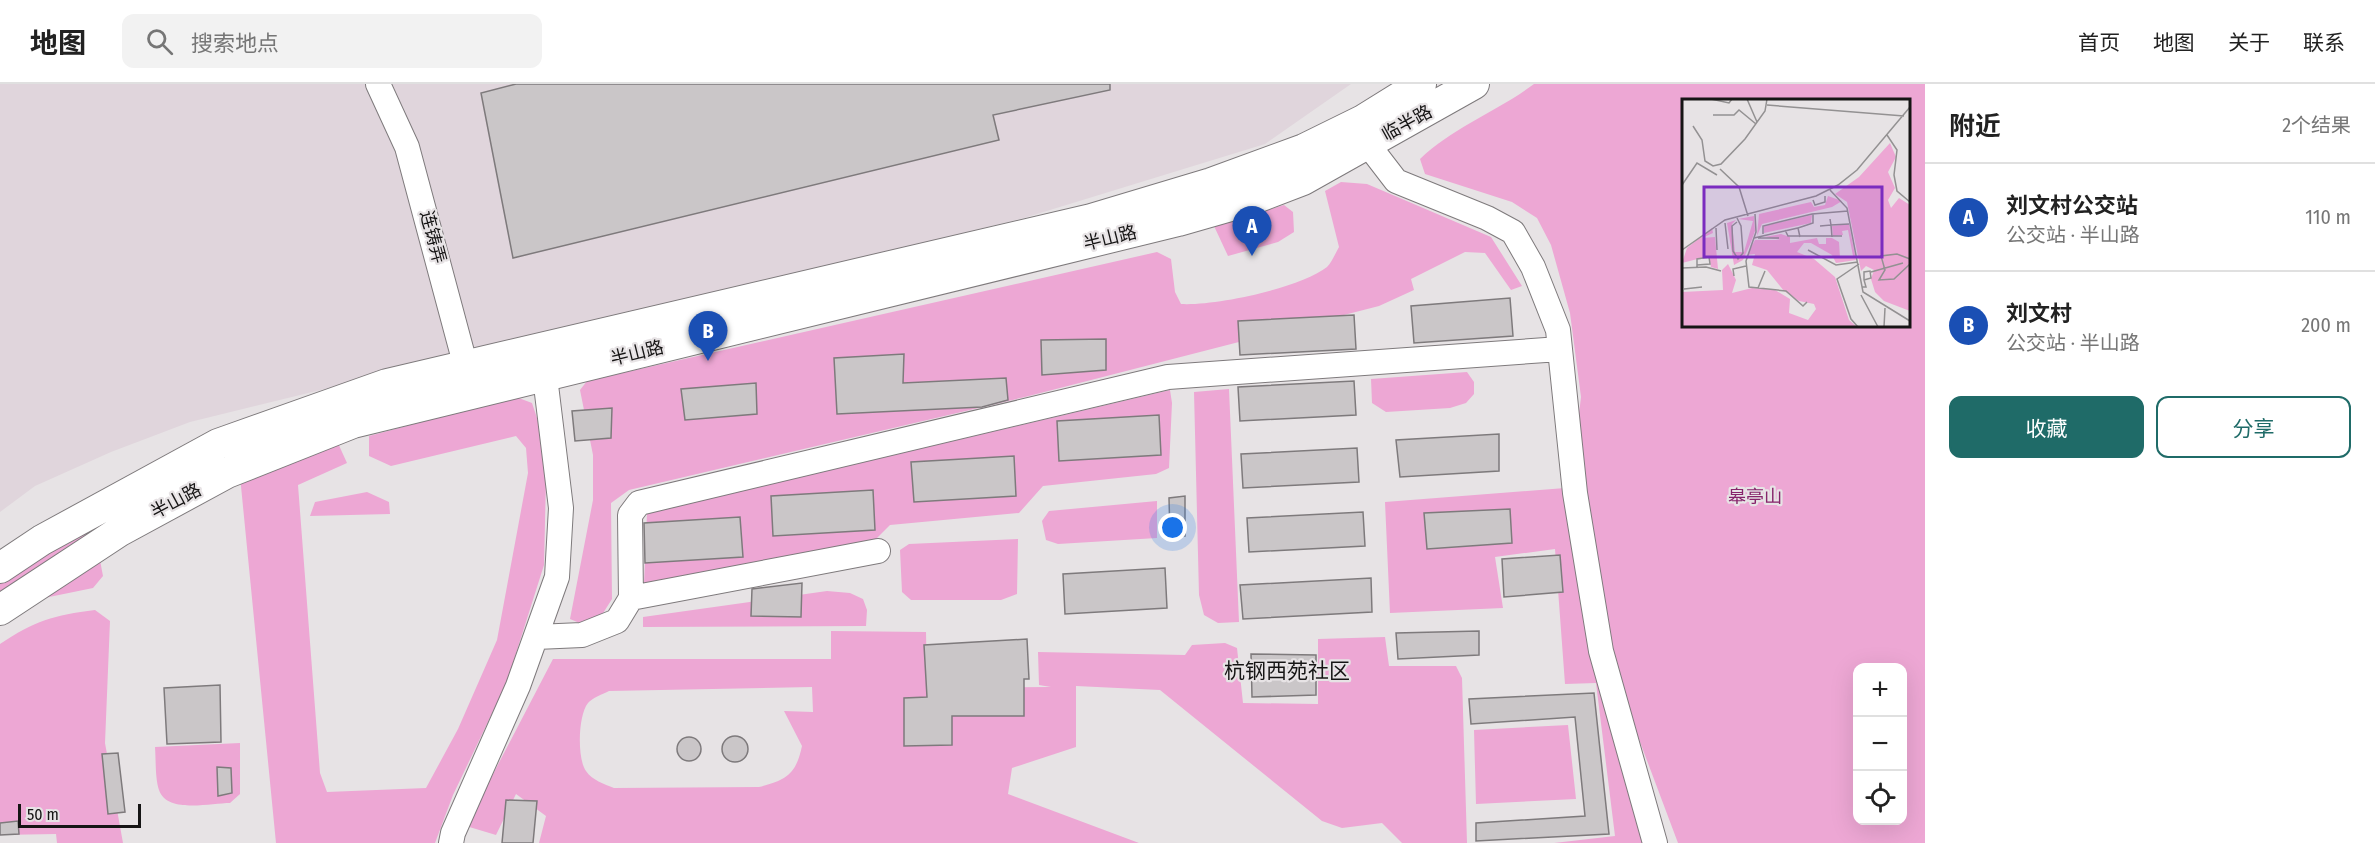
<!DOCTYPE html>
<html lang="zh">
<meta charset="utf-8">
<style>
:root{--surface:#fff;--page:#f2f2f2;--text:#222;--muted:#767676;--line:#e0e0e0;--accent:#1f6b68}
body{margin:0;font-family:"Fira Sans Condensed","Noto Sans SC",sans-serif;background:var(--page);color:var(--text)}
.controls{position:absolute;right:18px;bottom:18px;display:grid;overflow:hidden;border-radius:12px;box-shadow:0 6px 24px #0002}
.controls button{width:54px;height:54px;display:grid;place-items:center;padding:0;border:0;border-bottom:2px solid var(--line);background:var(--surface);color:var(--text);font:30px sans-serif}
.scale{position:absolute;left:18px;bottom:15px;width:123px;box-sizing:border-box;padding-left:6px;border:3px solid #161515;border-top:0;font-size:16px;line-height:21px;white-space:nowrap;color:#161515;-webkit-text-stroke:4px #e7e3e5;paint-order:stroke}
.you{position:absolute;left:1173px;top:444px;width:21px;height:21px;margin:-15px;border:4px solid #fff;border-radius:50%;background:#1a73e8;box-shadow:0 0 0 9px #1a73e833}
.badge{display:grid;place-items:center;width:39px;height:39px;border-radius:50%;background:var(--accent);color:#fff;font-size:20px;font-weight:700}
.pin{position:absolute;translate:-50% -50px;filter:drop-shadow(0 2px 3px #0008)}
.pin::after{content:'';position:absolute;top:32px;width:21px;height:18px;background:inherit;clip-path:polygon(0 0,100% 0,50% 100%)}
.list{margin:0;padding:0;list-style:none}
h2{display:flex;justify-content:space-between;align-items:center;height:78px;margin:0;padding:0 24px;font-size:26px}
h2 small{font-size:20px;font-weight:400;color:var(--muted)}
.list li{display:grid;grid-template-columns:39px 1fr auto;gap:18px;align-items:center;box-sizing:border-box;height:108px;padding:0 24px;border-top:2px solid var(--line)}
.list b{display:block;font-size:22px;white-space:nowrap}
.list p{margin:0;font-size:20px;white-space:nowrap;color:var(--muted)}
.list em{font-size:20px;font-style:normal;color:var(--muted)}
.actions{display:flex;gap:12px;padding:18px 24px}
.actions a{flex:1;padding:14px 0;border:2px solid var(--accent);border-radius:12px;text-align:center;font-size:21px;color:var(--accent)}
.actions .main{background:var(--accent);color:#fff}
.icon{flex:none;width:33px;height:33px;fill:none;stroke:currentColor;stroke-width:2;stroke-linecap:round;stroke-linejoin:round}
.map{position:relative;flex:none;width:1925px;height:759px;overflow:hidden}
header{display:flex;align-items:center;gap:36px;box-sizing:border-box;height:84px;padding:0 30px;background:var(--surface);border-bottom:2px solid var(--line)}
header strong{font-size:28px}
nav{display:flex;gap:33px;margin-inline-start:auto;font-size:21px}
.search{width:420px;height:54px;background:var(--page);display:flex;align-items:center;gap:15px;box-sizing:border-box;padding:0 21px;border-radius:12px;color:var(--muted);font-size:22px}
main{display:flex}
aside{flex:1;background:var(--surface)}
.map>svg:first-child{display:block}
</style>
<header>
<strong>地图</strong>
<div class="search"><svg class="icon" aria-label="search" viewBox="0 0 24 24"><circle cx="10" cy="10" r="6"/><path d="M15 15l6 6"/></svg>搜索地点</div>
<nav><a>首页</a><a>地图</a><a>关于</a><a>联系</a></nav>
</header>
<main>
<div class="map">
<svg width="1925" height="759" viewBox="0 0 1925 759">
<rect width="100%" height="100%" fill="#e7e3e5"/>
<!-- built -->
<path fill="#e0d5dc" d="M0,0h1351l-86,60 -241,74 -834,204 -79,30 -76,34 -35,26z"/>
<!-- green -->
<path fill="#eda7d4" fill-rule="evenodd" d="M1534,0h391v759h-247l-62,-165 -42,-223 7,-58 -11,-84 -19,-68 -14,-27 -25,-16 -87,-28 -5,-15c32,-31 78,-48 114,-75zM1684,16h224v226h-224zM1858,584h44v152h-44z
M1341,98l26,2 124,53 31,49 -11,4 -26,-37 -20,-1 -54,27 3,11 -35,16 -354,91 -396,93 -18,13 1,96 -12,19 -18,6 -12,-5 23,-119v-45l-13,-65 7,-9 570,-129 14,7 4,33 6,12c35,2 119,-16 146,-37 5,-5 8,-13 12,-20l-14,-56z
M1284,121l9,7 1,20 -16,10 -50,14 -14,-30z
M1467,288l7,10v12l-8,9 -16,5 -64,4 -14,-9 -1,-24z
M1229,305l10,233 -21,1 -14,-8 -5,-20 -5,-203z
M1170,306l2,13 -3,65 -13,6 -113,12 -24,27 -129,12 -17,17 -229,42 3,-71z
M516,313l16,6 8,24 6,53 -2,85 -37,117 -54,113 -18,48h-159l-36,-367 97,-35 10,22 -49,22 22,288 7,19 99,-4 32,-59 39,-89 31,-167 -2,-25 -10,-12 -125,30 -22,-10v-20z
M1565,404l27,164 51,191h-89l61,-7 -19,-153 -31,1 -10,-135 -60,8 8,51 -113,5 -5,-111z
M367,408l22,10 1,12 -80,2 5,-14z
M1157,417v37l-99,6 -12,-4 -4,-19 7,-10z
M82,441c15,18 17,28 21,51l-10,12 -78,16 -15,12v-46z
M1018,455l-1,55 -16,6h-90l-9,-8 -2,-42 9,-6z
M827,507l23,2 13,6 4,11 -1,16 -223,1v-10z
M95,526l15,11 -5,122 18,100h-66l-1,-9 -56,1v-191c34,-23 54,-29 95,-34z
M831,547l95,1 1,56 124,-1 -12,-2 -1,-33 147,3 7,-10 33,-2 12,5 6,55 75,1v-65l67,-2 4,29h67l6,12 5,165h-65l-20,-20 -40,5 -20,-7 -162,-131 -84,-4v61l-64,21 -4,26 131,49h-600l7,-27 -30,-22 -20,41 -30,-9 87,-167h278zM812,603l1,25 -29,-1 18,35c-6,28 -15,34 -43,41l-145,1c-10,-4 -22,-8 -28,-17 -9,-12 -8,-56 2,-68 4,-5 15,-9 21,-12z
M1568,641l8,74 -100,5 -2,-74z
M240,659v51l-10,9c-19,0 -63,11 -71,-13 -4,-12 -3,-30 -4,-43z"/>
<!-- building -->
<path fill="#cac6c8" stroke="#7e7a7c" stroke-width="1.5" d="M516,0h594v6l-117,25 6,25 -486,118 -32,-165z
M1510,214l3,38 -99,7 -3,-37z
M1354,231l2,34 -116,6 -2,-34z
M1106,255v31l-64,5 -1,-35z
M904,270l-1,29 103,-5 2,22 -26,7 -145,7 -3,-56z
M1354,297l2,34 -116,6 -2,-34z
M756,299l1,31 -72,6 -4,-31z
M612,324l-1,30 -36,3 -3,-30z
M1159,331l2,40 -102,6 -2,-40z
M1499,350v37l-99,6 -4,-37z
M1357,364l2,34 -116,6 -2,-34z
M1014,372l2,40 -102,6 -3,-40z
M873,406l2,40 -102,6 -2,-40z
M1185,412v40h-15l-1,-38z
M1510,425l2,34 -85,6 -3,-36z
M1363,428l2,34 -116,6 -2,-34z
M740,433l3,40 -98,6 -1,-40z
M1560,471l3,37 -59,5 -2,-38z
M1165,484l2,40 -102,6 -2,-40z
M1371,494l1,34 -129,7 -3,-34z
M802,499l-1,34 -50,-1 1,-27z
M1479,547v24l-81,4 -2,-26z
M1027,555l2,40h-5v37h-72v29l-48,1v-48l23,-1 -3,-52z
M1251,570l65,1v40l-64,2z
M220,601l1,57 -54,2 -3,-56z
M1594,609l15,141 -133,7v-18l109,-7 -10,-99 -104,7 -2,-25z
M722 665a13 13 0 1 1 26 0a13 13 0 1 1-26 0Z
M677 665a12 12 0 1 1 24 0a12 12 0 1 1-24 0Z
M118,669l7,59 -17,2 -6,-60z
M217,683l14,1 1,25 -14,3z
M506,716l31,1 -4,42h-31z
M18,737l1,13 -19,1v-12z"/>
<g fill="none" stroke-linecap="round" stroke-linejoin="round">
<defs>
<path id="minor" d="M378,0l29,63 63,235
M1366,42l10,29 20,26 91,37 26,14 20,35 25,63 17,163 26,158 54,192
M631,514l-1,-83 9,-12 529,-126 392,-28
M536,553l46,-2 35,-14 14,-23 247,-47
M451,759l2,-10 65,-147 39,-109 4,-69 -16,-131"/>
<path id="major" d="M0,484l42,-28 176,-96 169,-60 704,-165 120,-36 93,-34 59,-29 58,-36
M0,526l120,-79 107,-58 126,-50 825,-202 73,-21 52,-20 171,-96"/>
</defs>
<!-- minor casing -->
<use href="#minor" stroke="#7e7a7c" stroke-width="26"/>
<!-- major casing -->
<use href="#major" stroke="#7e7a7c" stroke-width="32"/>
<!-- minor -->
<use href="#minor" stroke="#fff" stroke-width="24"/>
<!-- major -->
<use href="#major" stroke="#fff" stroke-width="30"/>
</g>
<g text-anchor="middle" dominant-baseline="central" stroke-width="4.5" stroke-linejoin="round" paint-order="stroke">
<!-- street labels -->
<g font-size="18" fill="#161515" stroke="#e7e3e5">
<text transform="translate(1407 39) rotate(-29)">临半路</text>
<text transform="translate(433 153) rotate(75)">连铸弄</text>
<text transform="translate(1110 154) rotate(-14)">半山路</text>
<text transform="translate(637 269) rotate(-14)">半山路</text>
<text transform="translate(176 417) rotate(-28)">半山路</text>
</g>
<!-- park labels -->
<g font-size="18" fill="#86246b" stroke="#e7e3e5">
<text x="1755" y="413">皋亭山</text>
</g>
<!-- quarter labels -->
<g font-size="21" fill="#161515" stroke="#e7e3e5">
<text x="1287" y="587">杭钢西苑社区</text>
</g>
</g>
<!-- overview -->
<g transform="translate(1682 15)">
<rect width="228" height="228" fill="#e7e3e5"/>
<path d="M208,44l6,14 -8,15 7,16 -7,12 3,8 8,-10 11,7v106l-26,-10 -9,-9 -4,-13 3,-9 -8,-4 -5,5 -14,-69 -12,-8 24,-17zM146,97l14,5 -10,6 -70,17 -5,12 2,-22 52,-12 3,5 11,-2zM130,116l-1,8 -47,10v-7zM72,117l1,15 -4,11 -8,18 -9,5 -7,-42 9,-3 -4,4 3,28h9l9,-31 -15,-2zM167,125l7,36 -20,3 -4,-8 -21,-12h-7l-7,9 17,7 21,18 14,43 8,7h-175v-35l41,-2 -1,-20 6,-6 8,16 -4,13 20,-5 23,2 15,9 -1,14 19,7 8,-11 -2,-5 -15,-3 -15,-10 -17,-21 -15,-5 3,-11 -8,1 8,-15h26l-17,-3 17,-3 9,3v6l27,-5 2,6h7v-6h6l7,4 1,16 13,-2 -5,-26 -6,1 1,4 -10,1 -1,-10zM30,129l1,5 -11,5 13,-1 3,32 -7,-2 -2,-11 -27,7 5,-15z" fill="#eda7d4"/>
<path fill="none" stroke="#939192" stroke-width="1.5" d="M29,0l18,4 3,-4M65,0l10,23M85,6l137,11M31,16h21l5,-5 17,14M11,27l9,14 3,21 8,5 8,-2 24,-25 20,-28 2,-12M205,36l10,15 -3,25 3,16 13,11M38,70l19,18 9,29M0,86l15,-22 20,12M148,91l17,18 16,84 47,29M131,101l2,5 10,-3v-6M73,115l1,18 -10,29 3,26 37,4 17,15 4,-4M55,119l4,8 2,27 -5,6 -5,-8 -1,-25 5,-4M148,120l1,6 18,-1M43,124l3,26M138,127l11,-1 1,12M34,129l1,22M116,129l15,-5v-9M103,131l3,6h54M81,135v-8l49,-12 36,-3M72,139l44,-10 2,9M76,139h21M0,151l43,-30 91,-24 22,-11 19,-15 53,-63M126,151l28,15 22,-3M228,160l-13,-5 -16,2 4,14 -6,10 15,-1 16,-15M15,168v-8l12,-2 1,7 -13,1M0,169l24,-1 15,4M189,173l32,-9M52,177l-1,-7 13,-3M180,188h4l-2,-7v-8l6,-1 1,7 -7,2M76,189l7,-17M2,190l18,-2M179,196l17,32M176,228l-7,-8 -14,-40 22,-15M202,228l1,-19"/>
<path fill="#7b2cbf" fill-opacity="0.15" stroke="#7b2cbf" stroke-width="3" d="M22,88h178v70h-178z"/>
<rect width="228" height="228" fill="none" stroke="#161515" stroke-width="3"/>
</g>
</svg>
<div class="controls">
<button>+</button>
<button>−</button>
<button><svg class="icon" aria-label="locate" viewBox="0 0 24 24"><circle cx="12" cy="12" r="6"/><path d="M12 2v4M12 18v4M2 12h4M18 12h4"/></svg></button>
</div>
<div class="scale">50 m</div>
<div class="you"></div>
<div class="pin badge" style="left:1252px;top:172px;background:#1a4fb4">A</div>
<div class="pin badge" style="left:708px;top:277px;background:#1a4fb4">B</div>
</div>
<aside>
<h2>附近<small>2个结果</small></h2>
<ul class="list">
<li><span class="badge" style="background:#1a4fb4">A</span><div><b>刘文村公交站</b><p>公交站 · 半山路</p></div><em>110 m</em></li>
<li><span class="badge" style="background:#1a4fb4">B</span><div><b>刘文村</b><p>公交站 · 半山路</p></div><em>200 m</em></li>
</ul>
<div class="actions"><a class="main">收藏</a><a>分享</a></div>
</aside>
</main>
